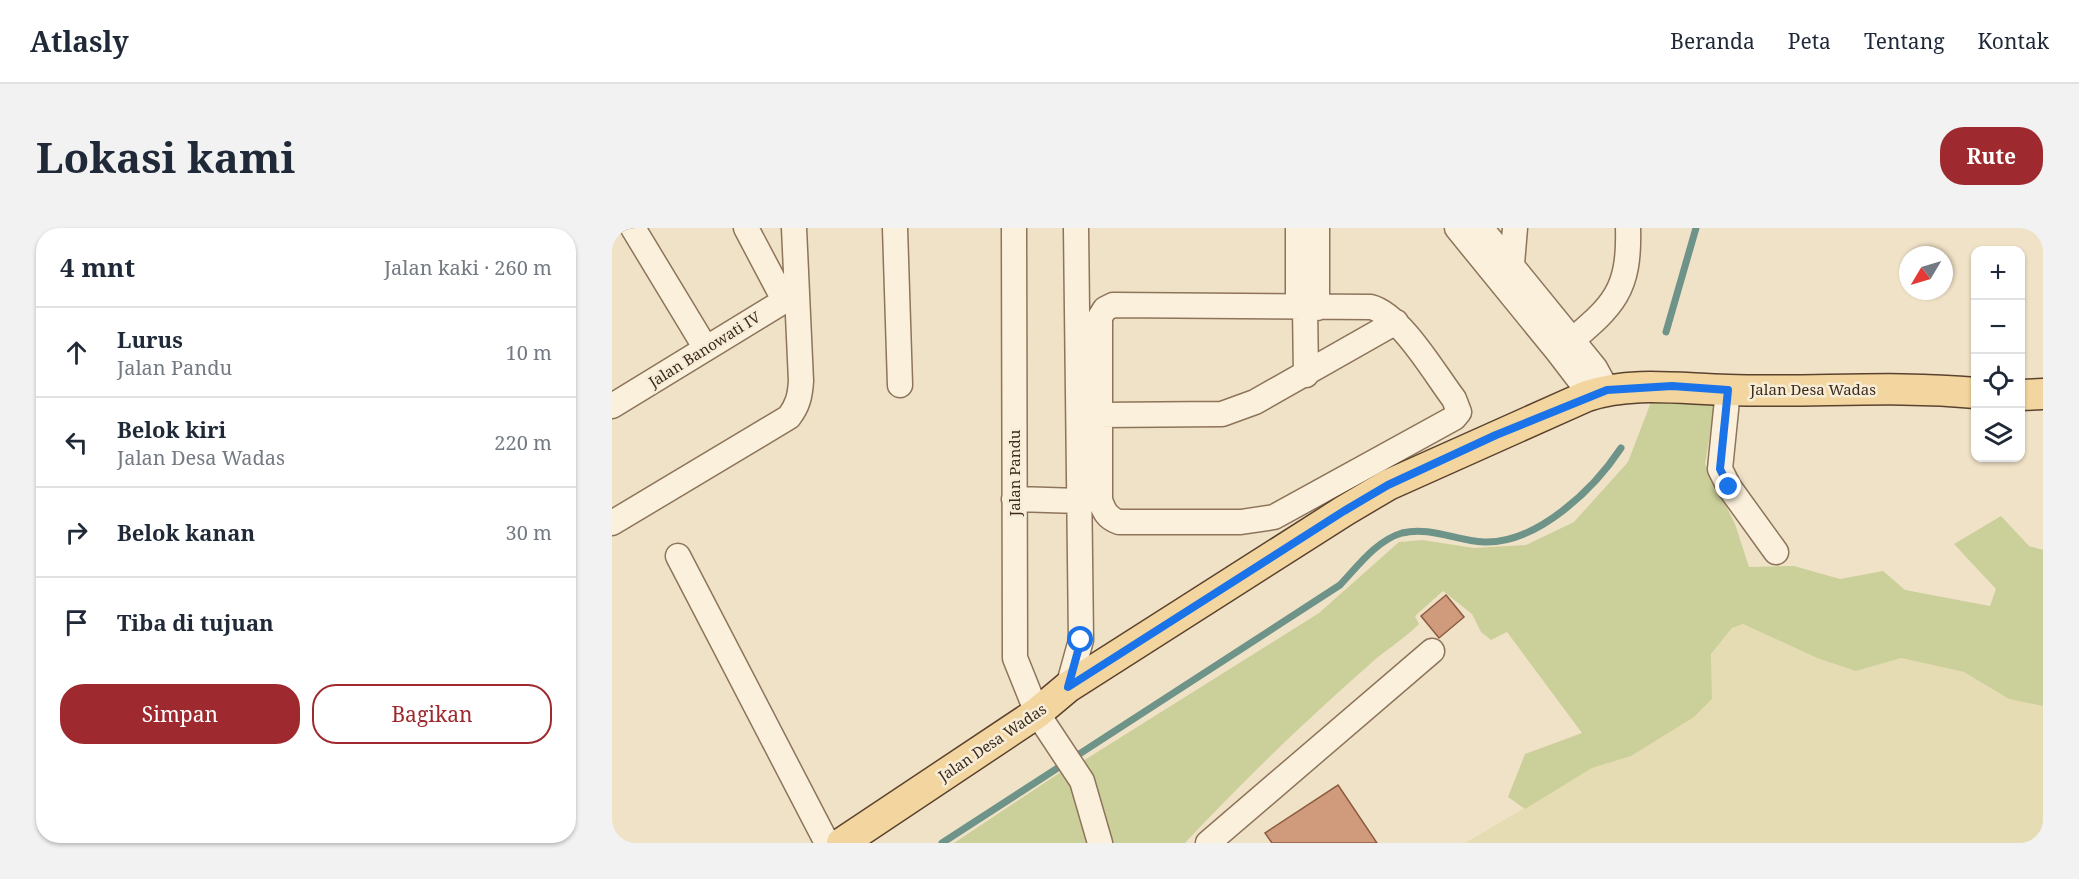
<!DOCTYPE html>
<html lang="id">
<meta charset="utf-8">
<style>
:root{--surface:#fff;--page:#f2f2f3;--text:#1f2937;--muted:#747a83;--line:#e0e1e3;--accent:#9e292e}
body{margin:0;font-family:"Noto Serif",serif;background:var(--page);color:var(--text)}
.controls{position:absolute;right:18px;top:18px;display:grid;overflow:hidden;border-radius:12px;box-shadow:0 2px 4px #0004}
.controls button{width:54px;height:54px;display:grid;place-items:center;padding:0;border:0;border-bottom:2px solid var(--line);background:var(--surface);color:var(--text);font:30px sans-serif}
.compass{position:absolute;left:1287px;top:18px;width:54px;height:54px;border-radius:50%;background:var(--surface);box-shadow:0 2px 4px #0004;rotate:232deg}
.stop{position:absolute;width:18px;height:18px;margin:-14px;border:4px solid #1a73e8;border-radius:50%;background:#fff}
.stop.end{background:#1a73e8;border-color:#fff;box-shadow:0 2px 6px #0008}
.list{margin:0;padding:0;list-style:none}
h2{display:flex;justify-content:space-between;align-items:center;height:78px;margin:0;padding:0 24px;font-size:26px}
h2 small{font-size:20px;font-weight:400;color:var(--muted)}
.list li{display:grid;grid-template-columns:39px 1fr auto;gap:18px;align-items:center;box-sizing:border-box;height:90px;padding:0 24px;border-top:2px solid var(--line)}
.list b{display:block;font-size:22px;white-space:nowrap}
.list p{margin:0;font-size:20px;white-space:nowrap;color:var(--muted)}
.list em{font-size:20px;font-style:normal;color:var(--muted)}
.actions{display:flex;gap:12px;padding:18px 24px}
.actions a{flex:1;padding:14px 0;border:2px solid var(--accent);border-radius:24px;text-align:center;font-size:21px;color:var(--accent)}
.actions .main{background:var(--accent);color:#fff}
.icon{flex:none;width:33px;height:33px;fill:none;stroke:currentColor;stroke-width:2;stroke-linecap:round;stroke-linejoin:round}
.map{position:relative;flex:none;width:1431px;height:615px;overflow:hidden;border-radius:24px}
header{display:flex;align-items:center;gap:36px;box-sizing:border-box;height:84px;padding:0 30px;background:var(--surface);border-bottom:2px solid var(--line)}
header strong{font-size:28px}
nav{display:flex;gap:33px;margin-inline-start:auto;font-size:21px}
.intro{display:flex;align-items:center;justify-content:space-between;box-sizing:border-box;height:144px;padding:0 36px}
h1{margin:0;font-size:42px}
.button{padding:15px 27px;border-radius:24px;background:var(--accent);color:#fff;font-size:21px;font-weight:700}
main{display:flex;gap:36px;padding:0 36px}
aside{flex:1;background:var(--surface);border-radius:24px;box-shadow:0 2px 4px #0004}
.map>svg:first-child{display:block}
</style>
<header>
<strong>Atlasly</strong>
<nav><a>Beranda</a><a>Peta</a><a>Tentang</a><a>Kontak</a></nav>
</header>
<div class="intro"><h1>Lokasi kami</h1><a class="button">Rute</a></div>
<main>
<aside>
<h2>4 mnt<small>Jalan kaki · 260 m</small></h2>
<ul class="list">
<li><svg class="icon" aria-label="ahead" viewBox="0 0 24 24"><path d="M12 20V5M6 11l6-6 6 6"/></svg><div><b>Lurus</b><p>Jalan Pandu</p></div><em>10 m</em></li>
<li><svg class="icon" aria-label="left" viewBox="0 0 24 24"><path d="M17 20v-9H6M10 6l-5 5 5 5"/></svg><div><b>Belok kiri</b><p>Jalan Desa Wadas</p></div><em>220 m</em></li>
<li><svg class="icon" aria-label="right" viewBox="0 0 24 24"><path d="M7 20v-9h11M14 6l5 5-5 5"/></svg><div><b>Belok kanan</b></div><em>30 m</em></li>
<li><svg class="icon" aria-label="arrive" viewBox="0 0 24 24"><path d="M6 21V4h12l-3 4 3 4H6"/></svg><div><b>Tiba di tujuan</b></div></li>
</ul>
<div class="actions"><a class="main">Simpan</a><a>Bagikan</a></div>
</aside>
<div class="map">
<svg width="1431" height="615" viewBox="0 0 1431 615">
<rect width="100%" height="100%" fill="#f0e2c7"/>
<!-- farmland -->
<path fill="#e6dcb4" d="M1131,396l74,34 39,13 44,-13 64,14 45,27 34,7v137h-578l127,-75 39,-12 81,-57 -1,-45 21,-26z"/>
<!-- green -->
<path fill="#cbcf9a" d="M1039,174l64,1 -10,61 30,60 14,43 45,-1 46,13 43,-8 22,19 85,16 6,-17 -42,-45 47,-28 28,30 14,4v156l-34,-7 -45,-27 -63,-14 -45,13 -39,-13 -74,-34 -11,4 -21,26 1,45 -18,18 -63,39 -39,12 -67,41 -17,-12 17,-43 57,-21 -75,-101 -16,8 -10,-8 -9,-18 -29,-23 -28,25 4,8c-16,16 -34,26 -50,41 -64,56 -126,116 -184,178h-75l-27,-82 236,-148 80,-71 23,-2 52,8 52,-3 48,-23 54,-60z
M455,540l27,75h-140z"/>
<g fill="none" stroke-linecap="round" stroke-linejoin="round">
<!-- stream -->
<path stroke="#6e9388" stroke-width="7" d="M1054,104l30,-104
M330,615l398,-258c17,-18 37,-45 62,-52 28,-7 55,8 82,9 53,2 110,-53 137,-94"/>
</g>
<!-- building -->
<path fill="#cf9b7c" stroke="#8d5c40" stroke-width="1.5" d="M834,367l18,22 -25,21 -18,-22z
M726,557l39,58h-105l-7,-10z"/>
<g fill="none" stroke-linecap="round" stroke-linejoin="round">
<defs>
<path id="minor" d="M21,0l72,119
M134,0l38,72
M283,0l5,157
M402,0l1,430 22,55 45,68 18,62
M705,0v80
M845,0l101,124 23,30 6,14
M869,0l114,140 12,22
M891,37l9,-1 3,-36
M501,77l258,2c30,8 64,67 83,92l5,13 -5,6 -180,99 -33,5h-122c-12,-4 -15,-11 -19,-22v-183l5,-8z
M686,79v-79
M693,80l1,67
M950,121c49,-42 68,-54 66,-121
M1116,162l-8,79 9,18 47,65
M0,178l185,-113
M487,187l123,-1 33,-12 141,-80
M402,271l65,2
M0,295l177,-106c9,-12 11,-21 12,-36l-7,-153
M66,328l149,287
M456,459l13,-47 -5,-412
M596,615l224,-192"/>
<path id="major" d="M1408,167l23,-1
M230,615l195,-130 31,-26 276,-176 44,-26 199,-89c45,-15 94,-7 141,-6 83,3 165,-5 248,3"/>
</defs>
<!-- minor casing -->
<use href="#minor" stroke="#8d745b" stroke-width="27"/>
<!-- major casing -->
<use href="#major" stroke="#5b422f" stroke-width="33"/>
<!-- minor -->
<use href="#minor" stroke="#faf0db" stroke-width="24"/>
<!-- major -->
<use href="#major" stroke="#f3d69f" stroke-width="30"/>
</g>
<g fill="none" stroke-linecap="round" stroke-linejoin="round">
<!-- route -->
<path stroke="#1a73e8" stroke-width="8" d="M469,412l-13,47 276,-176 44,-26 108,-50 111,-45 65,-4 56,4 -8,79 9,18"/>
</g>
<g text-anchor="middle" dominant-baseline="central" stroke-width="5" stroke-linejoin="round" paint-order="stroke">
<!-- street labels -->
<g font-size="15" fill="#3c2c1f" stroke="#f7edd7">
<text transform="translate(92 121) rotate(-32)">Jalan Banowati IV</text>
<text x="1201" y="161">Jalan Desa Wadas</text>
<text transform="translate(402 245) rotate(-90)">Jalan Pandu</text>
<text transform="translate(380 514) rotate(-34)">Jalan Desa Wadas</text>
</g>
</g>
</svg>
<div class="controls">
<button>+</button>
<button>−</button>
<button><svg class="icon" aria-label="locate" viewBox="0 0 24 24"><circle cx="12" cy="12" r="6"/><path d="M12 2v4M12 18v4M2 12h4M18 12h4"/></svg></button>
<button><svg class="icon" aria-label="layers" viewBox="0 0 24 24"><path d="M12 4l9 5-9 5-9-5zM3 14l9 5 9-5"/></svg></button>
</div>
<svg class="compass" viewBox="-18 -18 36 36"><path d="M0-13l5 13h-10z" fill="#e53935"/><path d="M0 13l5-13h-10z" fill="#747a83"/></svg>
<div class="stop" style="left:469px;top:412px"></div>
<div class="stop end" style="left:1117px;top:259px"></div>
</div>
</main>
